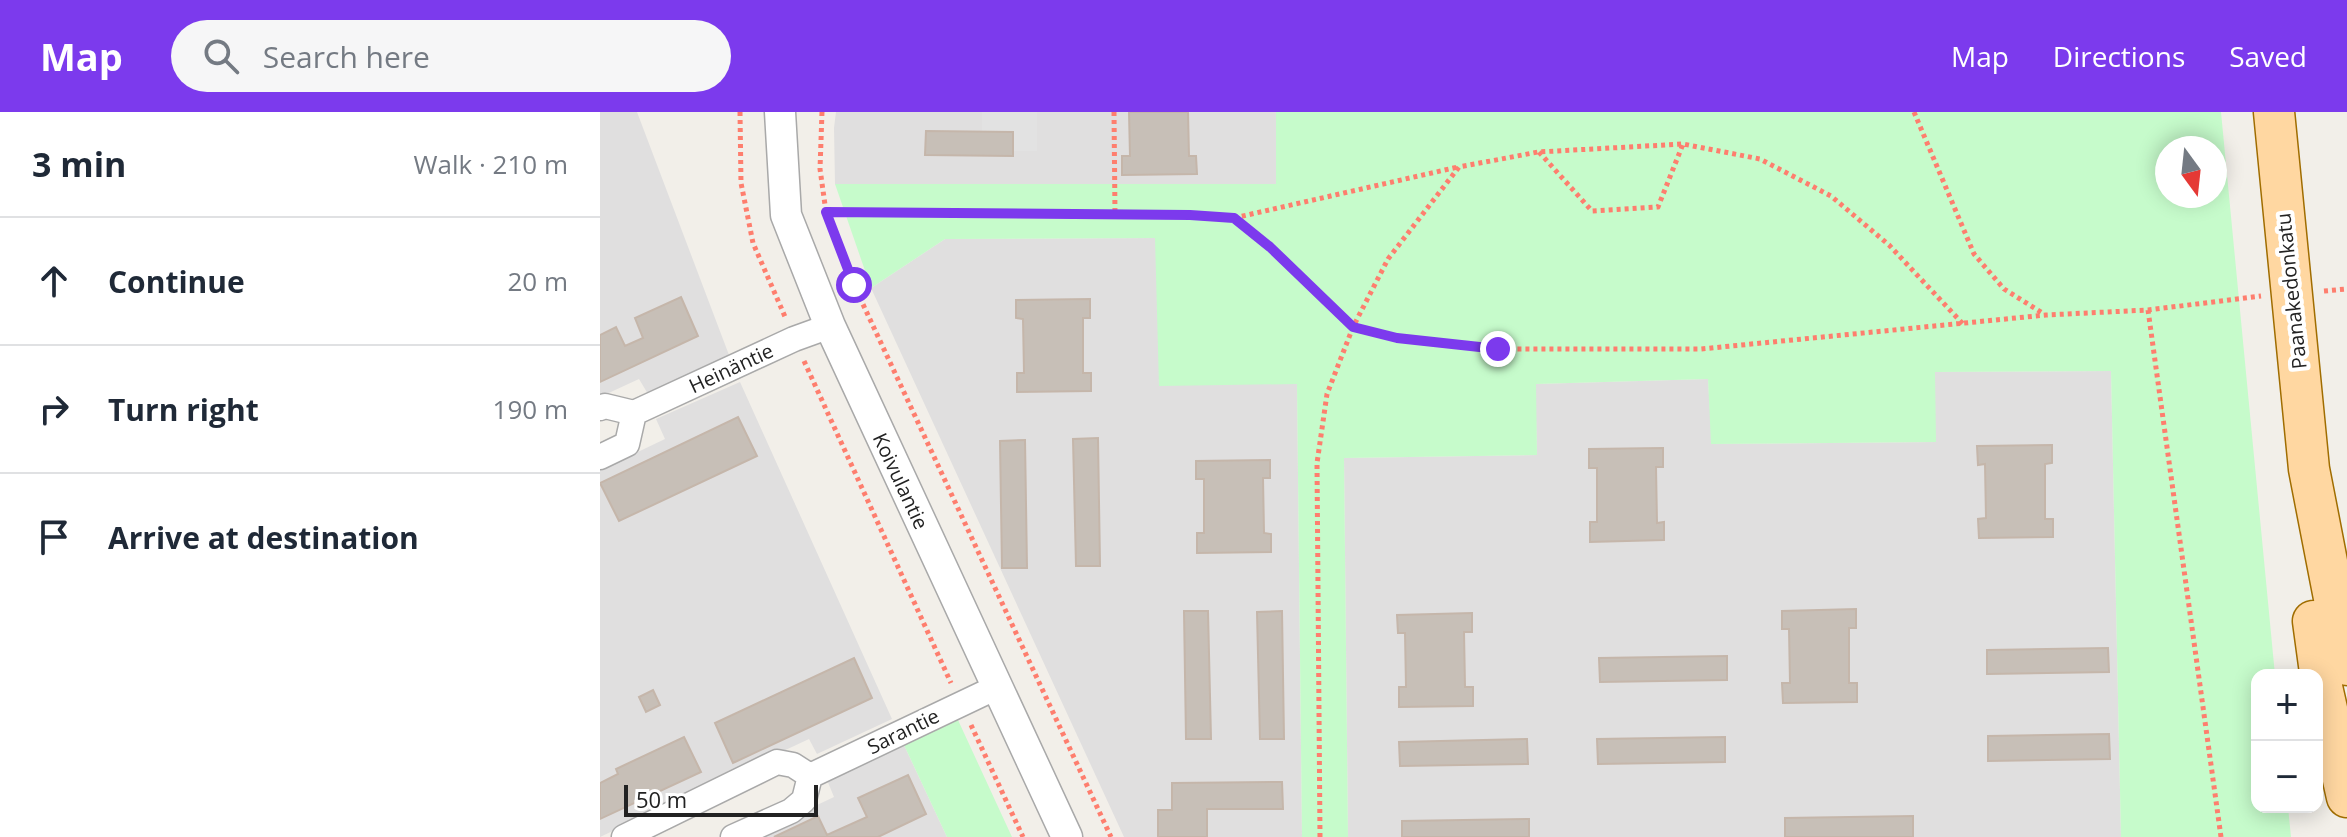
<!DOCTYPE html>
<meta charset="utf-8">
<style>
:root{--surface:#fff;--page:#f6f6f7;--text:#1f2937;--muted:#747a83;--line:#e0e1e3;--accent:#7c3aed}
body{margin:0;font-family:"Open Sans",sans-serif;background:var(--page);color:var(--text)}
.controls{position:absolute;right:24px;bottom:24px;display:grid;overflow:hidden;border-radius:16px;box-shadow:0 4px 20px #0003}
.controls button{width:72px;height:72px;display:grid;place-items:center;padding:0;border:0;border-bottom:2px solid var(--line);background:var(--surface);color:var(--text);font:40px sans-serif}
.compass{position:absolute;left:1555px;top:24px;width:72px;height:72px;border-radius:50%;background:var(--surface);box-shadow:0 4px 20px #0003;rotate:165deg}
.scale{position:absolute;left:24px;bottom:20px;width:194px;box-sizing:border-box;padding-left:8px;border:4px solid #222;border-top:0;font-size:22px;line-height:28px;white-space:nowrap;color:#222;-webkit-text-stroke:6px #fff;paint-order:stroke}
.stop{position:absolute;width:24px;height:24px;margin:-18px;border:6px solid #7c3aed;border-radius:50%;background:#fff}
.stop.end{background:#7c3aed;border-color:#fff;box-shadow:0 2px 8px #0008}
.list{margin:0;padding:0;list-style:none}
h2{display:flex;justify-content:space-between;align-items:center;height:104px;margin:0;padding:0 32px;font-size:34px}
h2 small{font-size:26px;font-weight:400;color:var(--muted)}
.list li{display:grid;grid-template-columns:52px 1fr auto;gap:24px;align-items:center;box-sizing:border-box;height:128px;padding:0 32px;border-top:2px solid var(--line)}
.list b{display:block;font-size:30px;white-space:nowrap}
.list em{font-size:26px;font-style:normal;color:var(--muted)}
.icon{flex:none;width:44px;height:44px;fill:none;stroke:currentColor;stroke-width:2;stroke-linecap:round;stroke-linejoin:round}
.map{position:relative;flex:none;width:1747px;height:725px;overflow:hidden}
header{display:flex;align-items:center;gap:48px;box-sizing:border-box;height:112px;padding:0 40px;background:var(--accent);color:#fff}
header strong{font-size:38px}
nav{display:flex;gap:44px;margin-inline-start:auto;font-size:28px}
.search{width:560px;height:72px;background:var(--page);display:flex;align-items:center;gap:20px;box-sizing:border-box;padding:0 28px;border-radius:44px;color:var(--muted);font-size:30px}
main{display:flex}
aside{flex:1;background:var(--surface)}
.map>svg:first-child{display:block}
</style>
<header>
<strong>Map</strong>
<div class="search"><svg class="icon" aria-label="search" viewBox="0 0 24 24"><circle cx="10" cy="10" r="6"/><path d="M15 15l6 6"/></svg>Search here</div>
<nav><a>Map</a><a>Directions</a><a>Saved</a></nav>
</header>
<main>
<aside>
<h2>3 min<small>Walk · 210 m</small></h2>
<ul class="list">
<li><svg class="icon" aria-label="ahead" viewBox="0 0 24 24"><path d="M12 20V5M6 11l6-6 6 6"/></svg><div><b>Continue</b></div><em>20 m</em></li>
<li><svg class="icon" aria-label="right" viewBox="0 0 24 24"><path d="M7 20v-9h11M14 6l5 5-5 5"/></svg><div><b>Turn right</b></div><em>190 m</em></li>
<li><svg class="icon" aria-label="arrive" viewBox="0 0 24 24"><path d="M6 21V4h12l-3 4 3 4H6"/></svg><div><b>Arrive at destination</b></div></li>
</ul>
</aside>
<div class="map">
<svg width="1747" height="725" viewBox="0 0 1747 725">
<rect width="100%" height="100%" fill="#f2efe9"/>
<!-- residential -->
<path fill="#e0dfdf" d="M0,0h37l92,243 -81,39 -9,-15 -39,18z
M236,0h440v72h-441l-1,-56z
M556,126l141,146 5,453h-178l-253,-549 74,-49z
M1511,259l10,466h-773l-4,-379 193,-3 -2,-71 173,-5 4,65 223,-2 -1,-70z
M140,270l152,337 -75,35 -8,-15 -209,98v-367l65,-31 -9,-20z
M304,633l43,92h-198l85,-40 -7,-17z"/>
<!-- park -->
<path fill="#c6fbcb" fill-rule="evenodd" d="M676,0h945l54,563h-18v132h31l3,30h-170l-10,-466 -176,1 1,70 -225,2 -3,-65 -172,5 1,71 -193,3 4,379h-46l-5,-453 -138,2 -4,-148 -210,1 -74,49 -36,-104h441zM1615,36v48h-48v-48z
M358,608l54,117h-65l-43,-92z"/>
<!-- parking -->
<path fill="#e2e2e2" d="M382,0h55v39h-24v-19h-31z"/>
<!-- building -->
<path fill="#c7bfb7" stroke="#c5b6aa" stroke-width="2" d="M529,0h59l1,44h7l1,18 -75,1v-19h8z
M326,19l87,1v24l-88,-1z
M81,185l17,39 -98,46v-47l16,-8 9,19 18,-8 -8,-20z
M490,187v19h-7v55h8v18l-74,1v-19h7l-1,-54 -7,-1v-18z
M138,305l19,39 -138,65 -19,-38z
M498,326l2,128h-24l-3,-127z
M425,328l2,128h-25l-2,-127z
M1452,333v18l-7,1v55h8v18l-74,1 -1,-19 8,-1 -1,-54 -7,1 -1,-19z
M1063,336v19h-7l1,56 7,-1v18l-74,2v-20h7v-54h-8v-19z
M670,348v18h-7l1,55 7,1v18l-74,1v-20h7v-54h-8v-18z
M1256,497v19h-7v55h8v19l-74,1 -1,-20h8l-1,-54h-7v-18z
M584,499h24l3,128h-25z
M682,499l2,128h-24l-3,-127z
M872,501v19h-8l1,55h8v19l-74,1v-20h7l-1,-54h-7l-1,-18z
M1508,536l1,24 -122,2v-24z
M1127,544v24l-127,2 -1,-24z
M254,546l18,40 -139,65 -18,-40z
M53,578l7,15 -14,7 -7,-15z
M1509,622l1,25 -122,2v-25z
M84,625l17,35 -101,47v-36l18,-9 -2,-5z
M1125,625v25l-127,2 -1,-25z
M927,627l1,25 -128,2 -1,-24z
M308,663l18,39 -48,23h-104l44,-21 9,19 40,-18 -9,-19z
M682,670l1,27h-76v28h-49v-27h14v-27z
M1313,704v21h-128v-19z
M929,707v18h-127v-16z"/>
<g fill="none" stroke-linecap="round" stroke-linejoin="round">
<defs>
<path id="minor" d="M0,296l5,-2 29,7 160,-74 36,-13
M0,345l27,-13 7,-31
M210,664l187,-89
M24,725l153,-75 16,3 17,11
M133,725l58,-26 13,-11 6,-24"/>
<path id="tertiary" d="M180,0l6,103 44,111 237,511"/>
<path id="primary" d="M1674,0l35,357 38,196
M1713,509l9,66 25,110"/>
</defs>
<!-- minor casing -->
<use href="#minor" stroke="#a9a9a9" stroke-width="27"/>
<!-- tertiary casing -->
<use href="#tertiary" stroke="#a9a9a9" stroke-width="33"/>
<!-- primary casing -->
<use href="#primary" stroke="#a06d00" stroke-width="43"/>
<!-- path -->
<path stroke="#fe7e6e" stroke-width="5" stroke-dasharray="4 4" stroke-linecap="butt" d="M140,0l1,71 12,60 33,76
M222,0l-2,57 6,43 28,73 257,552
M514,0l1,102
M1314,0l60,142 30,35 40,25
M939,40l53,59 66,-4 25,-63
M226,100l364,3 44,3 36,29 83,80 44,11 101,11h203l345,-34 102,-5 113,-14
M634,106l224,-51
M1724,179l23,-2
M1548,198l73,527
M204,249l147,322
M371,613l52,112
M720,725l-3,-374 10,-69 26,-67 35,-68 71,-92 79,-15 145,-8 77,15 71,37 58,49 74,79"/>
<!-- minor -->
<use href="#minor" stroke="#fff" stroke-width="24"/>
<!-- tertiary -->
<use href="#tertiary" stroke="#fff" stroke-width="30"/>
<!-- primary -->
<use href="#primary" stroke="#ffd7a1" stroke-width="40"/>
</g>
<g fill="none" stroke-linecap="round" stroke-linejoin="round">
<!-- route -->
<path stroke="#7c3aed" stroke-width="10" d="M254,173l-28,-73 364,3 44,3 36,29 83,80 44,11 101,11"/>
</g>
<g text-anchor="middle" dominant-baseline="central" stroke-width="8" stroke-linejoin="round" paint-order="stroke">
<!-- street labels -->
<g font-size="20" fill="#222" stroke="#fff">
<text transform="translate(1691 179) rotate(-96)">Paanakedonkatu</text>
<text transform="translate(131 256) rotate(-25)">Heinäntie</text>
<text transform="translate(301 369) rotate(65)">Koivulantie</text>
<text transform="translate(303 619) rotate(-26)">Sarantie</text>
</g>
</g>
</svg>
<div class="controls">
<button>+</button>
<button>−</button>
</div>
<svg class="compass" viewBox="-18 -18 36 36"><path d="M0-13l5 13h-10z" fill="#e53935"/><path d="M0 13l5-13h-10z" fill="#747a83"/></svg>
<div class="scale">50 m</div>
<div class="stop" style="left:254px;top:173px"></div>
<div class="stop end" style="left:898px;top:237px"></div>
</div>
</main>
